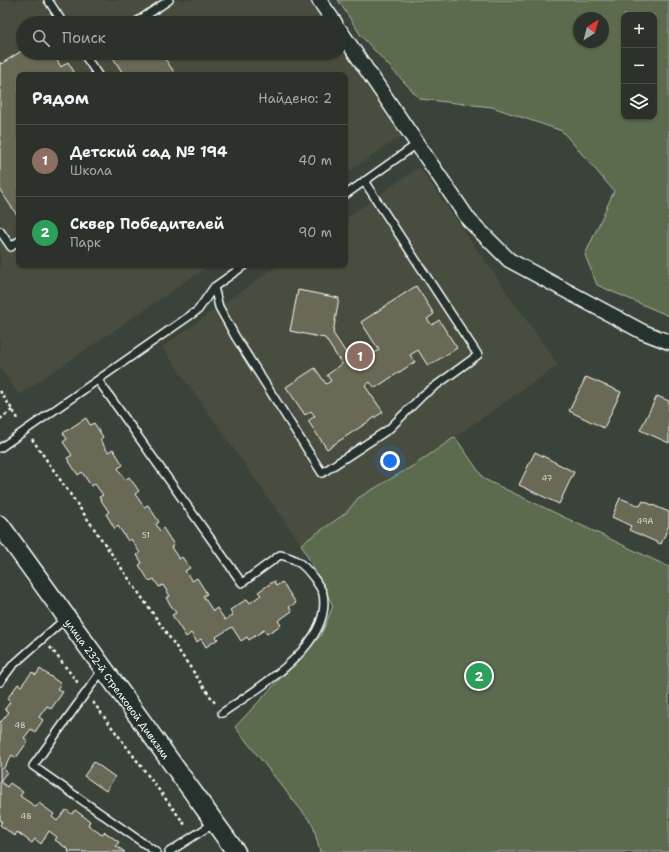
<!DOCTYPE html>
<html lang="ru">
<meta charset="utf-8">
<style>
:root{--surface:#2c322b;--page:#343a33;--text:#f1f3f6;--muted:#a6aaa9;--line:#484d47;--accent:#e69b98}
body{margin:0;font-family:"Shantell Sans",sans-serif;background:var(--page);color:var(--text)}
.controls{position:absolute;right:12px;top:12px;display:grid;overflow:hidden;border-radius:8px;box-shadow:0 1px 3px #0004}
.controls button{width:36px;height:36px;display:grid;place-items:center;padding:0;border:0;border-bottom:1px solid var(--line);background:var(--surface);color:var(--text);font:20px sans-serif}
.compass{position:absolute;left:573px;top:12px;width:36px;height:36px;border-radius:50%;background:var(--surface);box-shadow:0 1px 3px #0004;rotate:36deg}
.you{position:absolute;left:390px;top:461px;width:14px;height:14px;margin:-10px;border:3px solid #fff;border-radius:50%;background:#1a73e8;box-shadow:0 0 0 6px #1a73e833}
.badge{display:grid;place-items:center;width:26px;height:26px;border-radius:50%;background:var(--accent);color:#fff;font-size:13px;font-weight:700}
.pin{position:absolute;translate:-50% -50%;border:2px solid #fff;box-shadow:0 1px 4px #0006}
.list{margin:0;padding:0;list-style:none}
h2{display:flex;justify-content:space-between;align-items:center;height:52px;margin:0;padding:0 16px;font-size:17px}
h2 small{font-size:13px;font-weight:400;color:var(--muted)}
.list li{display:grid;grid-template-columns:26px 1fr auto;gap:12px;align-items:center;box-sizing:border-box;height:72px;padding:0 16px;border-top:1px solid var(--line)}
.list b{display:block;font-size:15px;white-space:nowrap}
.list p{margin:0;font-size:13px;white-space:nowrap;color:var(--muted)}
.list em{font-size:13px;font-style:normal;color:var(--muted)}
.icon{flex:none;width:22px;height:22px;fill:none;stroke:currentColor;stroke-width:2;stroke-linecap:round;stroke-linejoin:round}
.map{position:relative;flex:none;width:669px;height:852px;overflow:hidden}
.search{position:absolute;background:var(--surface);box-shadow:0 1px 3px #0004;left:16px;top:16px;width:332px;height:44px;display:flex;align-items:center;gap:10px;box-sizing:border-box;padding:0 14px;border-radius:22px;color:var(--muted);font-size:15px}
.panel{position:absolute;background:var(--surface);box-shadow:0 1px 3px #0004;left:16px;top:72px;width:332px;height:196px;border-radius:8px}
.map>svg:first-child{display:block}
</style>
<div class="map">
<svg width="669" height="852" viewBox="0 0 669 852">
<rect width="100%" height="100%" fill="#3a4339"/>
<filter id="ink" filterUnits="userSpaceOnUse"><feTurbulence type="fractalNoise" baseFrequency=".025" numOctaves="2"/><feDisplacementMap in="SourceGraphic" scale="8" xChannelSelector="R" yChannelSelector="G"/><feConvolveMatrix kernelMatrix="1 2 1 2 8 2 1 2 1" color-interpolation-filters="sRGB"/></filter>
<g filter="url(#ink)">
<!-- built -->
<path fill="#484e41" d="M0,0h313l16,23h-306v30h318v-12l63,93 -59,40v-99h-326v190h191l-191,130 -19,-28z
M419,167l139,198 -257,179 -139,-197 117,-82h66v-46z"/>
<!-- green -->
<path fill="#5b6b4d" stroke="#adb5a6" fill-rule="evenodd" d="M338,0h331v316l-72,-31 -12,-30 29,-64 -52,-60 -70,-24 -72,-8 -58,-62zM624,15h30v102h-30zM579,18h24v24h-24z
M455,437l29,42 185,88v285h-349l-7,-27 -78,-98 86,-92 12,-29 -32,-62 45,-31 12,-15 58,-34z"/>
<!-- building -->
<path fill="#6a6954" stroke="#fff" d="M23,50v3h34l-3,2 7,12 7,-5 8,13h-57v143l-19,-28v-128l1,2z
M110,53h51l15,22h-52z
M416,286l18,28 -7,5 5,6 7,-5 18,28 -29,18 -10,-16 -8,5 5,7 -40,26 -5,-6 -5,4 18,26 -56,37 -19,-28 7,-5 -4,-5 -6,4 -19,-28 29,-19 11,16 5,-3 -4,-6 15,-11 -17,-26 -35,-7 8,-41 41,8 -6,35 17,26 18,-12 5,7 6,-4 -18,-28z
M586,377l35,15 -17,36 -35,-17z
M657,396l12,5v42l-29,-13z
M86,418l4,7 4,-2 9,14 -3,3 8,12 5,-3 10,16 -5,3 7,12 4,-3 10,14 -4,3 9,13 4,-2 11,17 -3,2 4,7 3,-3 11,17 -3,2 8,12 3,-2 8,11 -5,3 7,10 5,-3 10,16 -4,2 10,15 4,-3 8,12 8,-5 -3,-5 17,-11 3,4 11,-8 -3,-3 16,-11 2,5 6,-4 14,21 -7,4 3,4 -14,10 3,4 -14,9 -3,-4 -15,10 -2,-3 -6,4 -9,-14 -16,10 2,2 -12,8 -5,-8 -4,3 -6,-9 -5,4 -14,-22 4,-2 -10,-15 4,-2 -7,-11 -4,2 -5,-8 -5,2 -10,-16 3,-2 -5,-8 3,-2 -9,-14 -3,2 -10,-15 -3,3 -9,-15 3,-2 -10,-15 4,-2 -8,-11 -4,2 -9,-14 -4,3 -11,-17 5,-3 -9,-13 4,-3 -4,-6z
M535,452l39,20 -15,32 -40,-19z
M620,498l20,8 3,-5 26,11v13l-8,19 -32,-14 2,-4 -19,-9z
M40,669l21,15 -4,5 6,3 -12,17 -4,-3 -8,11 4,3 -8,12 -4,-3 -7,9 4,3 -12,17 -4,-3 -9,14 4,3 -7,9v-60l1,1 8,-10 -4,-3 5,-7 -3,-3 11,-15 3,2 11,-14 4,3z
M94,762l21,15 -9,14 -22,-15z
M0,781l7,6 3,-4 13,9 -3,4 16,11 3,-4 15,11 -2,3 5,4 9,-11 6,4 3,-4 15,11 -2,4 14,10 3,-3 14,10 -3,4 9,6h-57l1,-2 -14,-10 2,-3 -8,-6 -8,13 -6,-5 -3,4 -15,-11 -2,4 -15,-11 2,-4 -2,-1z"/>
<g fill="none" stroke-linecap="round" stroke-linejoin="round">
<defs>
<path id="service" d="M48,0l15,23
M135,23l34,-23
M83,53l15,22
M345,195l72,-51
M0,231l11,16 8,-6
M214,287l5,20 16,29 87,137 67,-44 34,-34 55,-40 -114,-174
M98,380l144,203 38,-28c17,3 26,12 36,26 2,4 6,9 7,13 10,51 -66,95 -101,119
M0,448l198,-138 16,-23 31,-22
M103,669l-70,97 123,86
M0,682l12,-16 54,-48
M169,852l45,-29"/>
<path id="minor" d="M319,0l16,23
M341,32l128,188 40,40 134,72 26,10"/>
<path id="tertiary" d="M0,525l236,327"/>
</defs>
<!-- service casing -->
<use href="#service" stroke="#fff" stroke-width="10"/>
<!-- minor casing -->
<use href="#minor" stroke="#fff" stroke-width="17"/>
<!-- tertiary casing -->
<use href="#tertiary" stroke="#fff" stroke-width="21"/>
<!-- path -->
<path stroke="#fff" stroke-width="2.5" stroke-dasharray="3 3" stroke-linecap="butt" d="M0,391l19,29
M0,419l12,-9
M32,439l183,264
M50,647l28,36
M93,702l93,124"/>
<!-- service -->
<use href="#service" stroke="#26332d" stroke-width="7"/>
<!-- minor -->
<use href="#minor" stroke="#26332d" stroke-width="14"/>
<!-- tertiary -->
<use href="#tertiary" stroke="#26332d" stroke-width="18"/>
</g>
</g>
<g text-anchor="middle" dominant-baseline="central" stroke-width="3" stroke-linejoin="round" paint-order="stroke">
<!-- number labels -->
<g font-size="8" fill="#dadad4">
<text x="547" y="478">47</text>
<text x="645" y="521">49А</text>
<text x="146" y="535">51</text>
<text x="20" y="725">48</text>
<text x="26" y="816">48</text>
</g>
<!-- street labels -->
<g font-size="10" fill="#fff" stroke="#26332d">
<text transform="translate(117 689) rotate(54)">улица 232-й Стрелковой Дивизии</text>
</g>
</g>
</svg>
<div class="controls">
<button>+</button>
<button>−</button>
<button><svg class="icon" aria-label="layers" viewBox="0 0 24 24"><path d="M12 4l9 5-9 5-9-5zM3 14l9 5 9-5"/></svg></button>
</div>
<svg class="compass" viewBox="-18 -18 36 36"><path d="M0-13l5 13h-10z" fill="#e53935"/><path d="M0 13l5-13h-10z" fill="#a6aaa9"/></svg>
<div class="you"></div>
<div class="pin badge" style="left:360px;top:356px;background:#8d6e63">1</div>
<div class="pin badge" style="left:479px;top:676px;background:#2e9e5b">2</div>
<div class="search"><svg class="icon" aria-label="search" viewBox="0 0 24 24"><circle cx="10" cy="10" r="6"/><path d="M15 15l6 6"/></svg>Поиск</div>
<section class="panel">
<h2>Рядом<small>Найдено: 2</small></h2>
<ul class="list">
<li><span class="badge" style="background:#8d6e63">1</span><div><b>Детский сад № 194</b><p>Школа</p></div><em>40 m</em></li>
<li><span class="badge" style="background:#2e9e5b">2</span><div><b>Сквер Победителей</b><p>Парк</p></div><em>90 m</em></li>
</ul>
</section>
</div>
